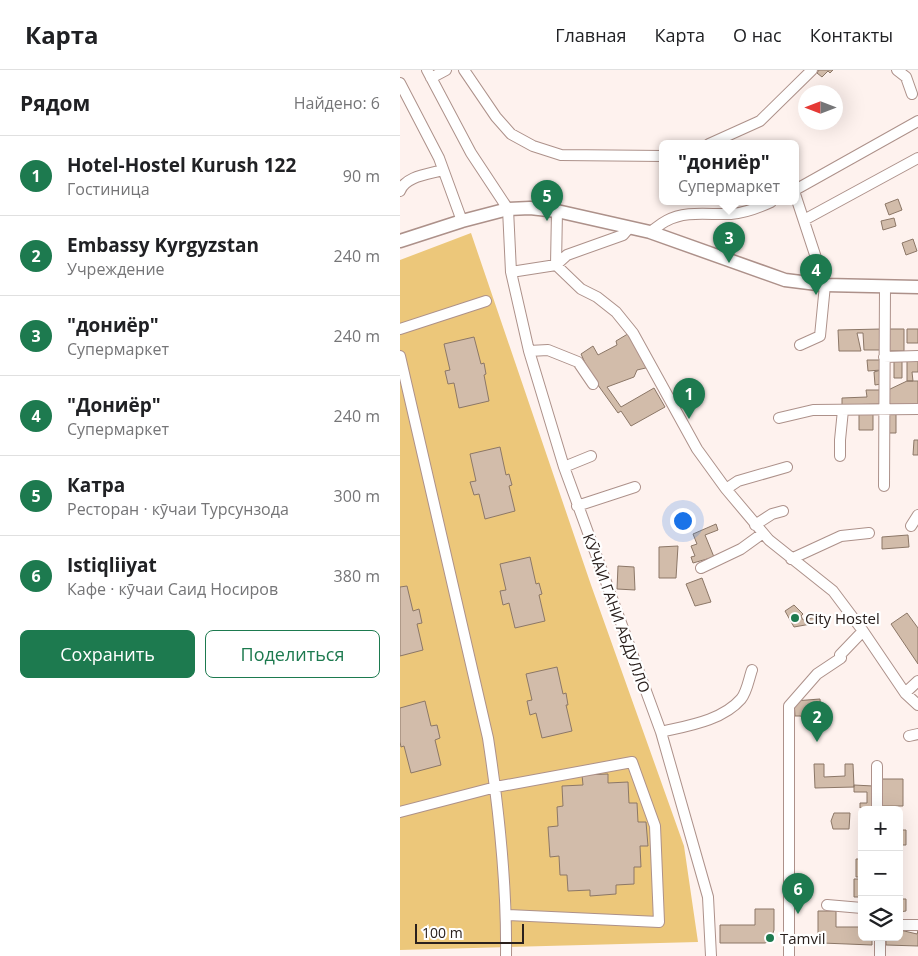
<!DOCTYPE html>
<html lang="ru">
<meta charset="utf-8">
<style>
:root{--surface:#fff;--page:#f6f6f6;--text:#202124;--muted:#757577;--line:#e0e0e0;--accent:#1d7a4f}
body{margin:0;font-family:"Open Sans",sans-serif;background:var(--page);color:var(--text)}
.controls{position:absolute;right:15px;bottom:15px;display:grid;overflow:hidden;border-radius:8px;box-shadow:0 5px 20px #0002}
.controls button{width:45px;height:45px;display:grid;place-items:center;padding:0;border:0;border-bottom:1px solid var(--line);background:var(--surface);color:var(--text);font:25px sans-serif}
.compass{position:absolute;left:398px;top:15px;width:45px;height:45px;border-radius:50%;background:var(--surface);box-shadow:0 5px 20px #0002;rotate:270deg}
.scale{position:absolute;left:15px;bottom:12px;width:109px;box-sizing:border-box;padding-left:5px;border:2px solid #2a201d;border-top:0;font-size:14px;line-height:18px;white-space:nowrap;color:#2a201d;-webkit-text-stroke:4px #fff;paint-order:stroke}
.you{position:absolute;left:282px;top:450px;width:18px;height:18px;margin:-12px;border:4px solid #fff;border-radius:50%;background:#1a73e8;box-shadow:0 0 0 8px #1a73e833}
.badge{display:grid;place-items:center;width:32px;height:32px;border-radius:50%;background:var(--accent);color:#fff;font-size:16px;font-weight:700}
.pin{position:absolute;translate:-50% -41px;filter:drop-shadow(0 1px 2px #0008)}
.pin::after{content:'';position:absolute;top:26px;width:18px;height:15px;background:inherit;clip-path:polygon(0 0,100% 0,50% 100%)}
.popup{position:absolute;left:259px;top:70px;width:140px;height:65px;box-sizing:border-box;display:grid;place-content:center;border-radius:8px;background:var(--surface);filter:drop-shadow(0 1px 4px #0005);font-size:16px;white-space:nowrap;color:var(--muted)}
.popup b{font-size:19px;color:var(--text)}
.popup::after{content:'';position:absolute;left:50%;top:100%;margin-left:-10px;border:10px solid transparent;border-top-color:var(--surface)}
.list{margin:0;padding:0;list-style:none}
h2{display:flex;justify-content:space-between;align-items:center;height:65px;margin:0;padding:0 20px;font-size:21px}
h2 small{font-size:16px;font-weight:400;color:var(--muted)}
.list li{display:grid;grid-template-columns:32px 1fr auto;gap:15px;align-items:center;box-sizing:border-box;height:80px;padding:0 20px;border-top:1px solid var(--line)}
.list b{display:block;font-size:19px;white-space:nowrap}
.list p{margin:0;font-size:16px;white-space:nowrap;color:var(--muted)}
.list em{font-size:16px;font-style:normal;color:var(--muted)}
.actions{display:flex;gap:10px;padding:15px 20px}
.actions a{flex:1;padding:11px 0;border:1px solid var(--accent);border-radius:8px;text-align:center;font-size:18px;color:var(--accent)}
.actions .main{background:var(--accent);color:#fff}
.icon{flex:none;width:28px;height:28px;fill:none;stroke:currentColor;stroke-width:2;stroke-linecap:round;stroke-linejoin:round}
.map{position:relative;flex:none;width:518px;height:886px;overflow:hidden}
header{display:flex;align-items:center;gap:30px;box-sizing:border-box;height:70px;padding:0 25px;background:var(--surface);border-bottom:1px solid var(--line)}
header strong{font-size:24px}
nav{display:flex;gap:28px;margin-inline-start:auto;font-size:18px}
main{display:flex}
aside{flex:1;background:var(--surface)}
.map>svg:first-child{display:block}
</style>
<header>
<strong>Карта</strong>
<nav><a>Главная</a><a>Карта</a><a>О нас</a><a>Контакты</a></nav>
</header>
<main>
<aside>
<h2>Рядом<small>Найдено: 6</small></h2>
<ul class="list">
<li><span class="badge">1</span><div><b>Hotel-Hostel Kurush 122</b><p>Гостиница</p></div><em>90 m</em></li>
<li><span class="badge">2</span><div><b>Embassy Kyrgyzstan</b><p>Учреждение</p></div><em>240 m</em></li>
<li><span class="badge">3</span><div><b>&quot;дониёр&quot;</b><p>Супермаркет</p></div><em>240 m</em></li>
<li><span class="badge">4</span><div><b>&quot;Дониёр&quot;</b><p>Супермаркет</p></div><em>240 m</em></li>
<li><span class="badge">5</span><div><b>Катра</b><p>Ресторан · кӯчаи Турсунзода</p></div><em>300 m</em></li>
<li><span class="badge">6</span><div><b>Istiqliiyat</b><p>Кафе · кӯчаи Саид Носиров</p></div><em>380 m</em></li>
</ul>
<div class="actions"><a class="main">Сохранить</a><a>Поделиться</a></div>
</aside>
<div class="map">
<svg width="518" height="886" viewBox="0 0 518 886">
<rect width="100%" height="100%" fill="#fef2ee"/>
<!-- green -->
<path fill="#ecc77a" d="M71,163l120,352 93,261 14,96 -298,8v-690z"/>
<!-- building -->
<path fill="#d2bcaa" stroke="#8c7767" d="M419,0h14l-3,3 -2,-2 -6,6 -5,-4z
M498,129l4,11 -13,5 -4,-11z
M494,148l2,8 -13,4 -2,-9z
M513,169l4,12 -11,4 -4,-12z
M481,259l1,21h-18l-1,-17h-6l4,18h-22l-1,-21z
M486,259h18v22h-18z
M507,259h11v14h-11z
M231,262l19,35 -13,3 -3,7 -27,10 14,20 33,-19 11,19 -34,19 -10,-15 -3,2 -28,-39 -9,-20 12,-8 5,9 19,-10 -1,-4z
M74,267l7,27 3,-1 2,11 -2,1 5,26 -30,7 -5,-25 -6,1 -3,-13 5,-1 -6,-26z
M494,289l8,1v18h-8z
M507,289h11v13h-6l1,9h-6z
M467,290h14v10l-13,1z
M481,300v14l-6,1 -1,-13z
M507,311h11v25l-32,1v-16z
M466,320h14l1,14 -39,1v-7l25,-1z
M486,341h10v22h-10z
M459,342h14v18h-14z
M514,370h4v15h-5z
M100,377l6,28 3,-1 3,11 -3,1 6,25 -30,8 -6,-25 -5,1 -4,-13 6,-1 -6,-27z
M316,454l2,6 -13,5 9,22 -21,6 -2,-6 4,-1 -4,-10 6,-2 -4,-10z
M508,465l1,12 -27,2v-12z
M278,476l-2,32h-17v-31z
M130,487l6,27 3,-1 3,11 -3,1 6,26 -30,7 -6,-25 -6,2 -3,-14 6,-1 -6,-26z
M218,496l16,1 1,23 -18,-1z
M302,508l9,24 -16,4 -9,-22z
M7,516l6,25 6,-2 3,14 -5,1 6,26 -23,6v-69z
M394,535l9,9 -2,2 2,4 18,-4 1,6 -28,5 -9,-16z
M507,543l11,15v36l-27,-40z
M157,597l6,27 3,-1 2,12h-2l6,26 -30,7 -6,-25 -6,2 -3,-14 5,-1 -6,-26z
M420,629l1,16 -13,1v3h-6l-1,-3h-6l-1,-15z
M25,631l6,25 6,-1 3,13 -5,2 6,25 -30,8 -7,-27 -3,1 -1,-5v-34z
M414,694h10v13l21,-1v-12h8l1,23 -39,1z
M208,704v9l20,-1 1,21h8l1,19h8l2,24h-8l1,21h-7v17l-18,1v9l-26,2v-6l-22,1 -1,-16h-7l-1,-19 -9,1 -2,-30 10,-1 -1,-19 6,-1 -1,-20 21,-1 -1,-10z
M481,709h22v27h-22z
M454,715l19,1 -1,22h-12v-5h7v-11h-13z
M434,743h16l-1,16h-16l-2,-8z
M499,760h7v15h-7z
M456,789h6v18h-6z
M454,809h8v18h-8z
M499,829h7v12l-7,1z
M355,839h19v21l-4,11 -5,2h-45v-18h35z
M418,841h18v16h26v10h10v8l-50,-2 -4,-10z
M500,860l17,4 1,-3v15l-32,-1v-8h13z"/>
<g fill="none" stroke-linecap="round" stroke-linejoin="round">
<defs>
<path id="minor" d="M27,0l44,83 37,56 3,63 18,79 35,116 97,265 47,165 3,59
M64,0l32,47 15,17 22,12 28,9 102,1
M497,0l9,7 6,17
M31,8l15,-8
M0,13l39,75 23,63
M309,74l51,-23 52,-51
M395,120l123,-69
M0,121c5,-15 30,-17 43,-21
M395,124l30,91 -5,51 -20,9
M157,141l-1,54 25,24 16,8 19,15 17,21 64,116 29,40 43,51 64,51 30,40 42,62 13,12
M404,150l114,-62
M250,162c5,-3 10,-8 16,-11 20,-11 43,-6 65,-7 14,-1 27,-6 40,-12
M111,202l45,-7 11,-10 56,-20 6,-7
M0,259l86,-28
M129,281l19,-1 30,12 15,22
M0,286l88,382c11,72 19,145 18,218
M484,287l34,-1
M379,348l34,-8 105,-1
M440,386v-16l3,-30
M164,397l27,-11
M484,416l1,-200
M326,419l12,-8 49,-14
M177,436l58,-19
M355,455l17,-11 11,-3
M511,456l7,-11
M391,489l50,-23 28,-3
M301,498l40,-19 22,-16
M505,623l13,-12
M261,662c25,-6 61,-11 80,-33 6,-7 8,-21 11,-29
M509,666l9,-2
M477,696v44
M0,742l96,-25 136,-25 23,64 4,96 -153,-7
M427,835l35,3
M499,855h19
M389,886v-250l28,-32 24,-16 -1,-3 23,-24
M480,886v-19"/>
<path id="major" d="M0,171l62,-20 46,-12 22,-1 27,3 93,21 135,48 40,5 93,2"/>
</defs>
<!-- minor casing -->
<use href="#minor" stroke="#ad918a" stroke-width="12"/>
<!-- major casing -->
<use href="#major" stroke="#ad918a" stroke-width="15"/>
<!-- minor -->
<use href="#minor" stroke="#fff" stroke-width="10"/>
<!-- major -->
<use href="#major" stroke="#fff" stroke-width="12"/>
</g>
<!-- markers -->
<g fill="#1d7a4f" stroke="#fff" stroke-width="2">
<circle cx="395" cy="548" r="5"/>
<circle cx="370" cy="868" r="5"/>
</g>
<g text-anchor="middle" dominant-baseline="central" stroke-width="4.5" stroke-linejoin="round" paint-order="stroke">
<!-- street labels -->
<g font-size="15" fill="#2a201d" stroke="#fff">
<text transform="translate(217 543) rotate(70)">КӮЧАИ ГАНИ АБДУЛЛО</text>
</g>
<!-- poi labels -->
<g font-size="15" fill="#2a201d" stroke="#fff" text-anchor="start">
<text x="405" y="548">City Hostel</text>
<text x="380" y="868">Tamvil</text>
</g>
</g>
</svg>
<div class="controls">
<button>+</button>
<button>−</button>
<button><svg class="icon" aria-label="layers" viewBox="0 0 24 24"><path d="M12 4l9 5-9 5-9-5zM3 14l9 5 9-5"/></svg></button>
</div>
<svg class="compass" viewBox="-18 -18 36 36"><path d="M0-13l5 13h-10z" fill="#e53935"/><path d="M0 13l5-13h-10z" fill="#757577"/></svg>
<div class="scale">100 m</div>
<div class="you"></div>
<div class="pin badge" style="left:289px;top:349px">1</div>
<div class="pin badge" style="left:417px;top:672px">2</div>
<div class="pin badge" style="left:329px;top:193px">3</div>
<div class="popup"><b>&quot;дониёр&quot;</b>Супермаркет</div>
<div class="pin badge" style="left:416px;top:225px">4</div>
<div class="pin badge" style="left:147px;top:151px">5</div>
<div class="pin badge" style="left:398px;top:844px">6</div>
</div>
</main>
